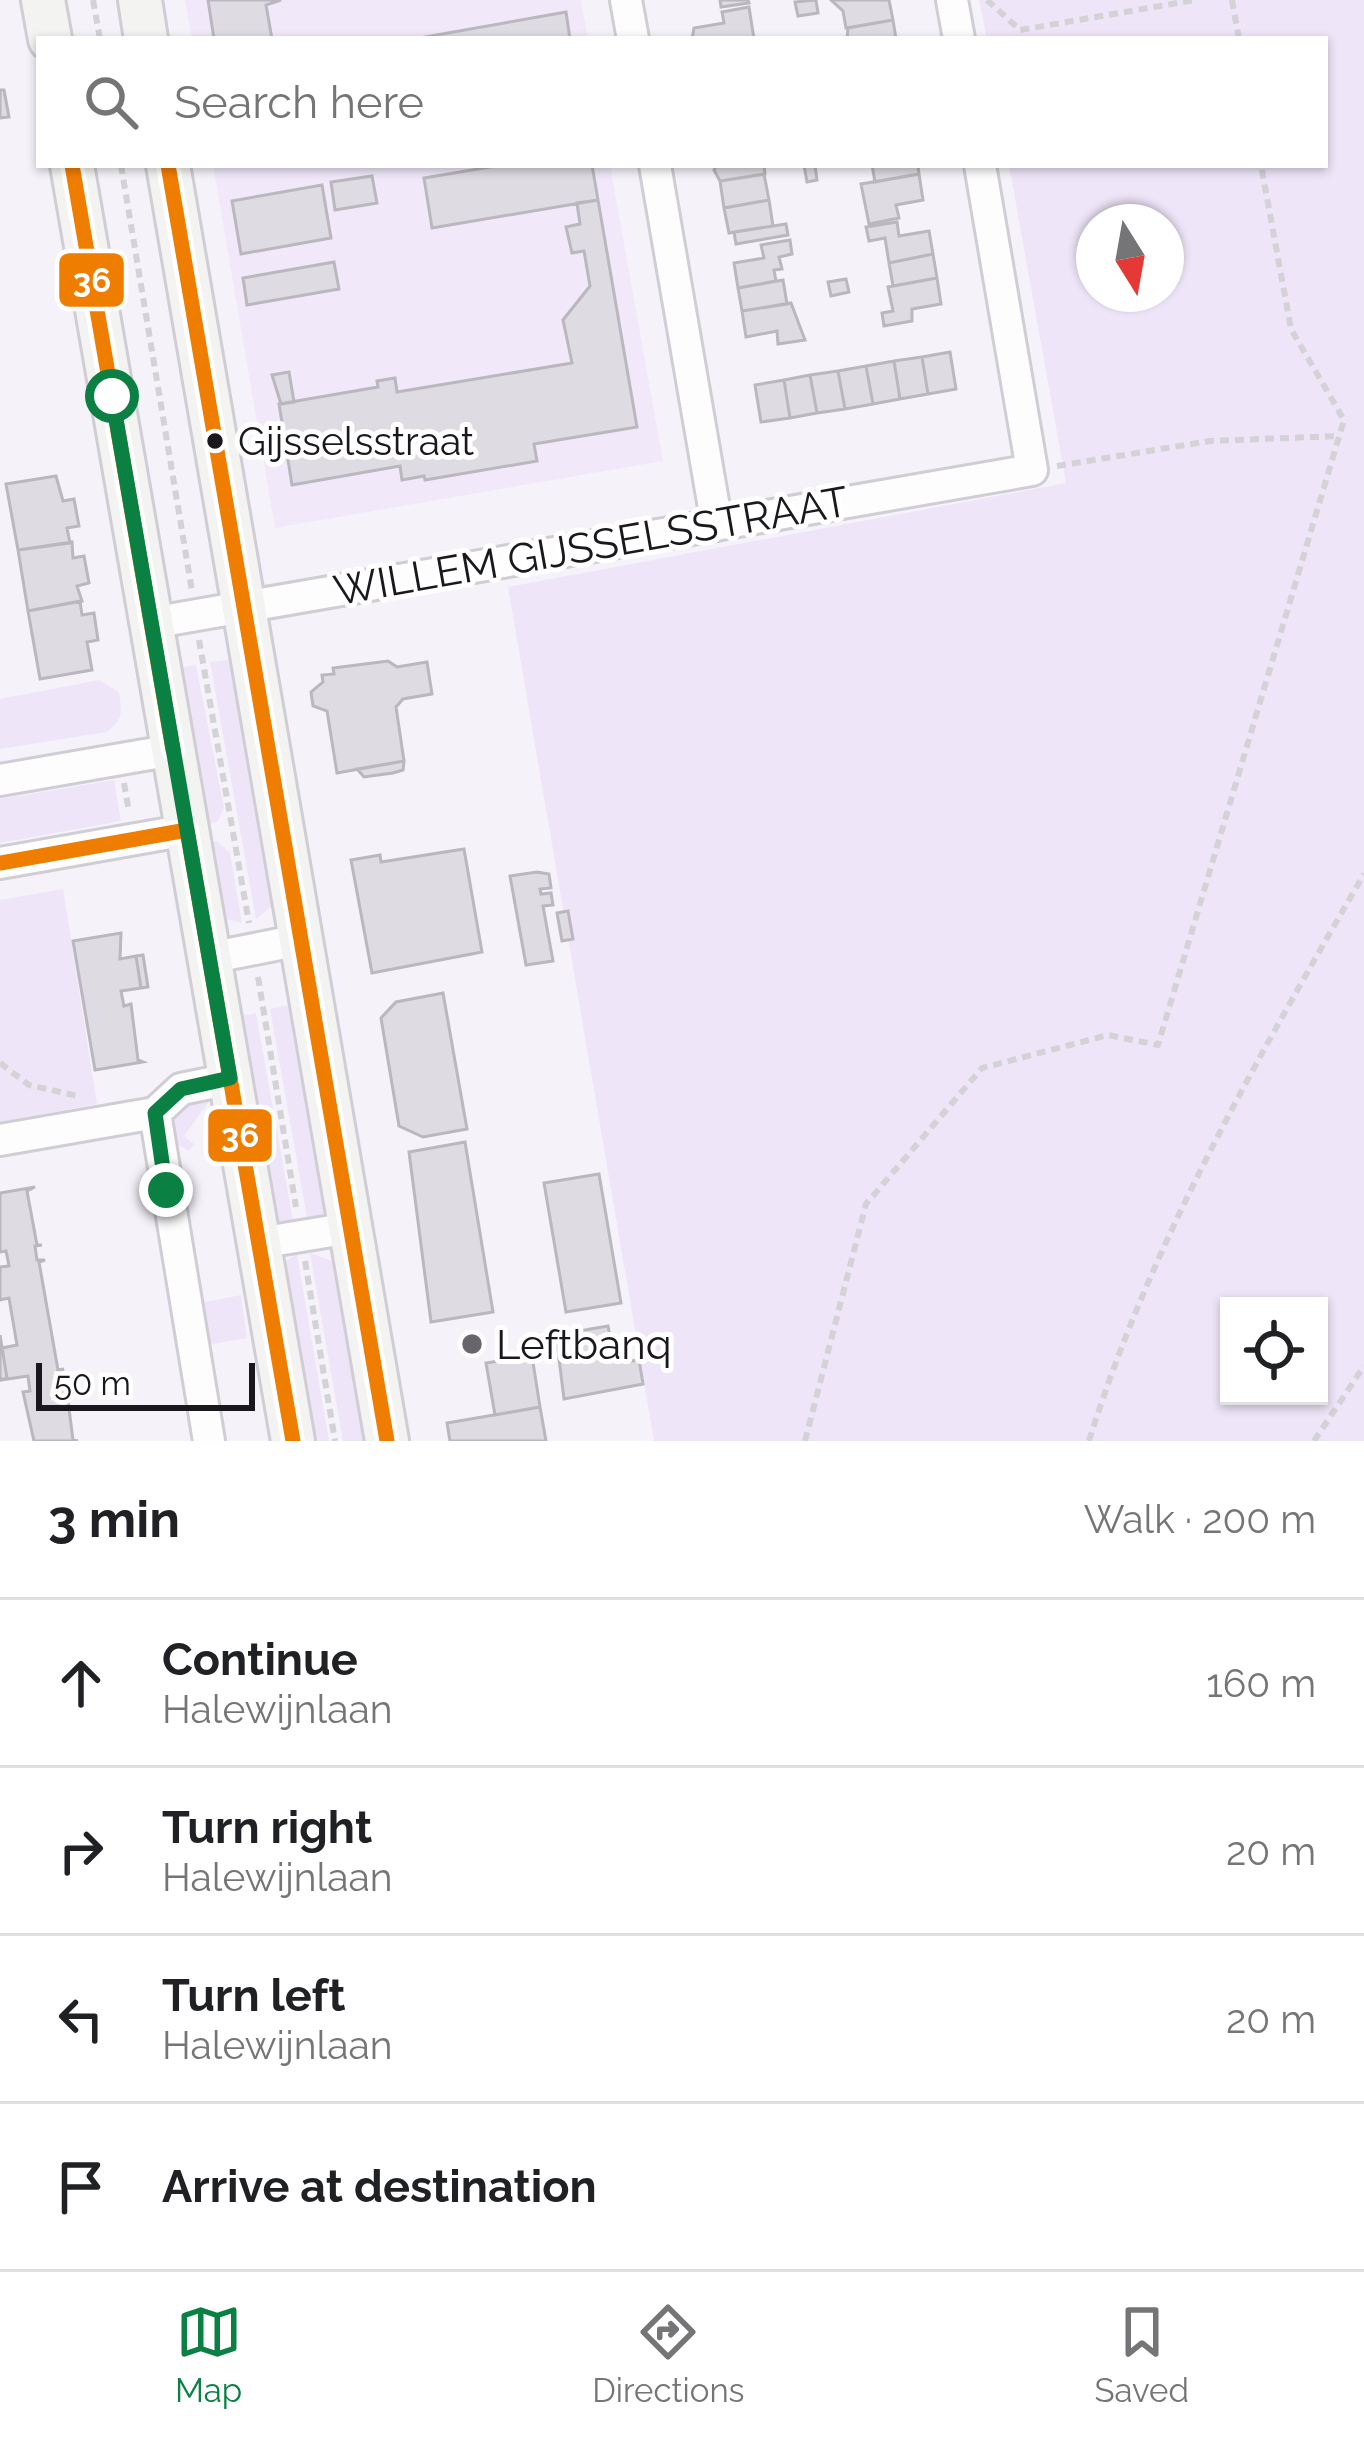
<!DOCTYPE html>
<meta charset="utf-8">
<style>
:root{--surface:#fff;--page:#f6f6f6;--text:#202124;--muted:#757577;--line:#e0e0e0;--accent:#0b8043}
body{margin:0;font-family:Raleway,sans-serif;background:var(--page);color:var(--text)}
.controls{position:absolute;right:36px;bottom:36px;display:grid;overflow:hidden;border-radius:0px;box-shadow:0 3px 9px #0004}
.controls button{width:108px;height:108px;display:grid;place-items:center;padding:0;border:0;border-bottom:3px solid var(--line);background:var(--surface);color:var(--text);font:60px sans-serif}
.compass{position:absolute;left:1076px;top:204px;width:108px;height:108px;border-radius:50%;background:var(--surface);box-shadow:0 3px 9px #0004;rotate:169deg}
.scale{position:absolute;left:36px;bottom:30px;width:219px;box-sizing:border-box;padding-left:12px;border:6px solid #1a171d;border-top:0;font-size:33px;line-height:42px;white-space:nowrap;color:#1a171d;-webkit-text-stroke:9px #fff;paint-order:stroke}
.stop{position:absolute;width:36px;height:36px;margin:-27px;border:9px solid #0b8043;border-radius:50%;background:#fff}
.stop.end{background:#0b8043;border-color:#fff;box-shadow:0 3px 12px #0008}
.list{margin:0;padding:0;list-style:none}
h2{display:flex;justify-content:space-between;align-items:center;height:156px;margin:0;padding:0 48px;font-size:51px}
h2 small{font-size:39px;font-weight:400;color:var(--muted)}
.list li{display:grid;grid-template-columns:78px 1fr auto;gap:36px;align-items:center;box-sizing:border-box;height:168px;padding:0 48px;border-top:3px solid var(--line)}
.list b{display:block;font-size:45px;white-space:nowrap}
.list p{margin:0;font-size:39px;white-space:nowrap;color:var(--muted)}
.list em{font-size:39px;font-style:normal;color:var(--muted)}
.icon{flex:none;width:66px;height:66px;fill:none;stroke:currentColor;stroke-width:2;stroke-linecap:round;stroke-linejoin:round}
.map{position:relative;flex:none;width:1364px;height:1441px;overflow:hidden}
.search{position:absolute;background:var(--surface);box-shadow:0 3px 9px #0004;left:36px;right:36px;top:36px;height:132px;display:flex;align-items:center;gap:30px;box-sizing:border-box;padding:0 42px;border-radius:0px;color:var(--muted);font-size:45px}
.sheet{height:828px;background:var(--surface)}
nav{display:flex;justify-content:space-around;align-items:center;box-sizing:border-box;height:168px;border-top:3px solid var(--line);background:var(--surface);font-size:33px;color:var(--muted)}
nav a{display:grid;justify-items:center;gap:6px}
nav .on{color:var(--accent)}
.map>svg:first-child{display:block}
</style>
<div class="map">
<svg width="1364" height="1441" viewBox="0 0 1364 1441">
<rect width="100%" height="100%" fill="#f6f2fa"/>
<!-- built -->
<path fill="#f1e9fa" d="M185,0h396l7,39h-396z
M213,165h397l53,296 -388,67z"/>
<!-- green -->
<path fill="#efe5f9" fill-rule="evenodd" d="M979,0h385v1441h-710l-146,-854 558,-104 -57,-318h316v-126h-338zM1094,222h72v72h-72zM1229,1306h90v90h-90z
M235,659l40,245 -19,15 -46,-257z
M196,665l28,143 -6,13 -17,7 -29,-159z
M99,680l20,12c3,19 5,28 -12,40l-107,17v-50z
M114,780l7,41 -121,22v-44z
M217,841l13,12 12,70 -24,-6 -11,-74z
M63,889l34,215 -97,18v-222z
M295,1004l33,198 -4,14 -17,2 -37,-209z
M256,1013l37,208 -19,2 -40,-206z
M205,1096l3,7 -24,33 10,8 -5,7 -21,-12c5,-22 15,-37 37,-43z
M310,1253l27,10 33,178h-27z
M297,1254l32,187h-23l-24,-178z
M241,1295l6,43 -46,8 -6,-42z"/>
<!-- building -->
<path fill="#dedbe2" stroke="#bab7be" stroke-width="3" d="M208,0h73l-15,5 6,34h-58z
M720,0h28l1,3 -28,4z
M816,0l2,13 -20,3 -3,-14z
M831,0h58l4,20 -47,8 -3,-17z
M749,7l5,32h-62l2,-11 30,-5 -2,-11z
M566,12l4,27h-156z
M893,20l3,19h-49l1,-11z
M0,90h4l5,27 -9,1z
M502,165h90l6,35 -166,28 -8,-50z
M764,165l1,9 -45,7 -6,-11 3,-5z
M804,165h11l2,15 -10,2z
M872,165h46l1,9 -44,8z
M764,174l5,26 -45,8 -4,-27z
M919,174l4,26 -27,5 3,13 -30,6 -8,-40z
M372,176l5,27 -42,7 -4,-28z
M322,185l9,53 -90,16 -9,-53z
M598,200l39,227 -103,17 3,17 -112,19 -1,-4 -22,4 -2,-14 -108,19 -13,-81 99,-17 -1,-6 18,-3 2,14 175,-29 -9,-43 27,-34 -6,-35 -12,2 -6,-26 14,-3 -3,-21z
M769,200l4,26 -44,7 -5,-25z
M897,222l2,14 30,-5 4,23 -44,9 -4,-25 -16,3 -3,-14z
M786,224l2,11 -52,9 -2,-12z
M790,240l2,14 -13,3 3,12 -8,1 2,11 -38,7 -4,-25 30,-5 -3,-13z
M933,254l4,24 -44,8 -4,-23z
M334,262l5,27 -92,16 -4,-27z
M937,278l4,26 -29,5v12l-28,5 -2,-13 11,-2 -5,-24z
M846,279l3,13 -18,4 -3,-14z
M783,280l4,24 -45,7 -4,-23z
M791,303l14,37 -27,4 -1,-13 -31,6 -4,-26z
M950,352l6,37 -28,5 -6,-37z
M922,357l6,37 -28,5 -6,-38z
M894,361l6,38 -27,5 -7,-38z
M866,366l7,38 -28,5 -7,-38z
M838,371l7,38 -28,4 -7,-38z
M289,372l5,30 -13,2 -9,-29z
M810,375l7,38 -27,5 -6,-38z
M784,380l6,38 -29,4 -6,-37z
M56,476l7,25 11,-2 5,27 -12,2 3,15 -52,7 -12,-66z
M72,542l1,16 11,-2 5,27 -12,3 5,15 -54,10 -10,-61z
M80,601l2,14 12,-2 4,27 -11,2 5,28 -52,9 -12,-68z
M388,661l9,6 30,-5 5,32 -29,5 -7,8 8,54 -67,12 -10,-62 -14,-5 -2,-14 12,-10 -1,-7 12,-1 -1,-6z
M404,761l-1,9 -10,3 -29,4 -7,-8z
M464,849l18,103 -110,21 -21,-113 29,-5 1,7z
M537,872l12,2 2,14 -11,1 1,5 10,-1 2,12 -10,1 10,55 -27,4 -16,-89z
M568,911l5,28 -11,2 -5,-28z
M121,933l-1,26 16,-3 5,32 -20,3 3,15 7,-2 7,56 5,2 -48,8 -22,-129z
M143,955l5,32 -7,1 -5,-32z
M443,993l24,136 -44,8 -24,-11 -18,-108 15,-16z
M465,1142l28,170 -62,10 -22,-170z
M599,1174l22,129 -55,9 -22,-129z
M35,1187l-8,4 10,54h5l-7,1 2,14h8l-6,2 19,108 6,-1 -7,3 2,14 7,-1 7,55 5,1h-44l-11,-49 7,-1 -2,-15 -27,4 6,-2 -5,-30 15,-3 -8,-47 -9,2v-33l9,-1 -3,-15 -6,1v-59z
M608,1326l3,15 8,-1 3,22 17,-2 4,24 -79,15 -8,-64z
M0,1335l7,43 -6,2 -1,-4z
M532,1356l8,51 -45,8 -9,-52z
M540,1407l6,34h-96l-3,-18z"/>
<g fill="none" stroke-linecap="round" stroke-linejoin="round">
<defs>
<path id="street" d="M626,0l7,39
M952,0l7,39
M655,165l62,360
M151,623l881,-153 -52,-305
M0,780l173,-30
M0,863l187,-33
M209,958l91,-18
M155,1113l54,328
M0,1140l155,-27 26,-24 49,-10
M259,1243l91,-15"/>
<path id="secondary" d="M43,0l7,39
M140,0l6,39
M72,165l221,1276
M168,165l219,1276"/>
</defs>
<!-- street casing -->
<use href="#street" stroke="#d0cdd4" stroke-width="36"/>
<!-- secondary casing -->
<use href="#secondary" stroke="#d0cdd4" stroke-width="48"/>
<!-- path -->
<path stroke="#d3d2d4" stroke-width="6" stroke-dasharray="9 6" stroke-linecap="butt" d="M93,0l7,39
M987,0l33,30 175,-30
M1232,0l7,39
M121,165l71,426
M1057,466l153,-25 129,-5
M199,640l50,283
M124,783l5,29
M258,977l38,230
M0,1063l29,22 49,11
M305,1261l30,180
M805,1441l61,-237 116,-136 126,-33 50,10 186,-625 -53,-91 -30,-164
M1089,1441c62,-200 171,-387 275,-567
M1314,1441l50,-75"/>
<!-- street -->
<use href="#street" stroke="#fefdfe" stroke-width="30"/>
<!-- secondary -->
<use href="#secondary" stroke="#f3f3f2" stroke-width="42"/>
<defs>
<path id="bus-1" d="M72,165l101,585
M168,165l219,1276
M187,830l106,611
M0,863l187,-33"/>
</defs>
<!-- bus-1 casing -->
<use href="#bus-1" stroke="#fff" stroke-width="24"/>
<!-- bus-1 -->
<use href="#bus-1" stroke="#ef7d00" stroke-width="15"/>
</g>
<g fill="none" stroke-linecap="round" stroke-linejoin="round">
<!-- route -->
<path stroke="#0b8043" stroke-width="15" d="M112,396l118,682 -49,11 -26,24 11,77"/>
</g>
<!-- markers -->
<circle fill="#1a171d" stroke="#fff" stroke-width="4.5" cx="215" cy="441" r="10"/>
<circle fill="#67646a" stroke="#fff" stroke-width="4.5" cx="472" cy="1344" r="12"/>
<g text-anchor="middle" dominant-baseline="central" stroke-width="10" stroke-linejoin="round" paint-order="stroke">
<!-- bus labels -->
<g font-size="39" fill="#1a171d" stroke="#fff" text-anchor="start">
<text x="238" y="441">Gijsselsstraat</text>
</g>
<!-- street labels -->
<g font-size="42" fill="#1a171d" stroke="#fff">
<text transform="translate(591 546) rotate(-10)">WILLEM GIJSSELSSTRAAT</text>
</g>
<!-- poi labels -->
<g font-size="42" fill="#1a171d" stroke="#fff" text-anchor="start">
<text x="496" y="1344">Leftbanq</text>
</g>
</g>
<g stroke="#fff" stroke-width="4.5">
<rect x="57" y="251" width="69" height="58" rx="12" fill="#ef7d00"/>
<rect x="206" y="1107" width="68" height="57" rx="12" fill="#ef7d00"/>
</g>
<g font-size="33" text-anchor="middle" font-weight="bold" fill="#fff">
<text x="92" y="292">36</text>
<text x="240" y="1147">36</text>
</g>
</svg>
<div class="controls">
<button><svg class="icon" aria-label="locate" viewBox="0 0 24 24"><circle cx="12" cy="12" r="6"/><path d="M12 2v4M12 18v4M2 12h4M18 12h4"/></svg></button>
</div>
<svg class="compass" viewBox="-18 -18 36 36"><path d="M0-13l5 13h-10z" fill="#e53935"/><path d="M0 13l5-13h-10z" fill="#757577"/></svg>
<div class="scale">50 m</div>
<div class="stop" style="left:112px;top:396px"></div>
<div class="stop end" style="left:166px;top:1190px"></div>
<div class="search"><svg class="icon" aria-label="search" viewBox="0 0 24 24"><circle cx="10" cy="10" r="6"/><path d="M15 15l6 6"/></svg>Search here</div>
</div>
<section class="sheet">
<h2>3 min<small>Walk · 200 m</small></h2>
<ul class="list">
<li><svg class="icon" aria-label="ahead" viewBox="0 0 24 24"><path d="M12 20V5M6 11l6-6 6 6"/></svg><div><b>Continue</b><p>Halewijnlaan</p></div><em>160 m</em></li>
<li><svg class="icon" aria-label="right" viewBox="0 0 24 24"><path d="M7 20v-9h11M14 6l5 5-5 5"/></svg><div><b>Turn right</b><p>Halewijnlaan</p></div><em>20 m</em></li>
<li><svg class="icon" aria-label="left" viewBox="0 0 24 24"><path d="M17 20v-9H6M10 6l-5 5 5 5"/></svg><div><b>Turn left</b><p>Halewijnlaan</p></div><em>20 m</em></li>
<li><svg class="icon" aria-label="arrive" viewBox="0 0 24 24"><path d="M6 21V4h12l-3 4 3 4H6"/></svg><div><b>Arrive at destination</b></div></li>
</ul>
</section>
<nav>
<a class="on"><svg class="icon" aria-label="map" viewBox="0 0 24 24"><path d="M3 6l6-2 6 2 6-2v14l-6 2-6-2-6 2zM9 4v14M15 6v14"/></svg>Map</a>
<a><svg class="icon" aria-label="directions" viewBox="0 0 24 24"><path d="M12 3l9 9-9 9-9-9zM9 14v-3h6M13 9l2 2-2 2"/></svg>Directions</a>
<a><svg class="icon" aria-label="saved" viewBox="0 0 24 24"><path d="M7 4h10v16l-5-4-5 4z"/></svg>Saved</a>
</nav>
